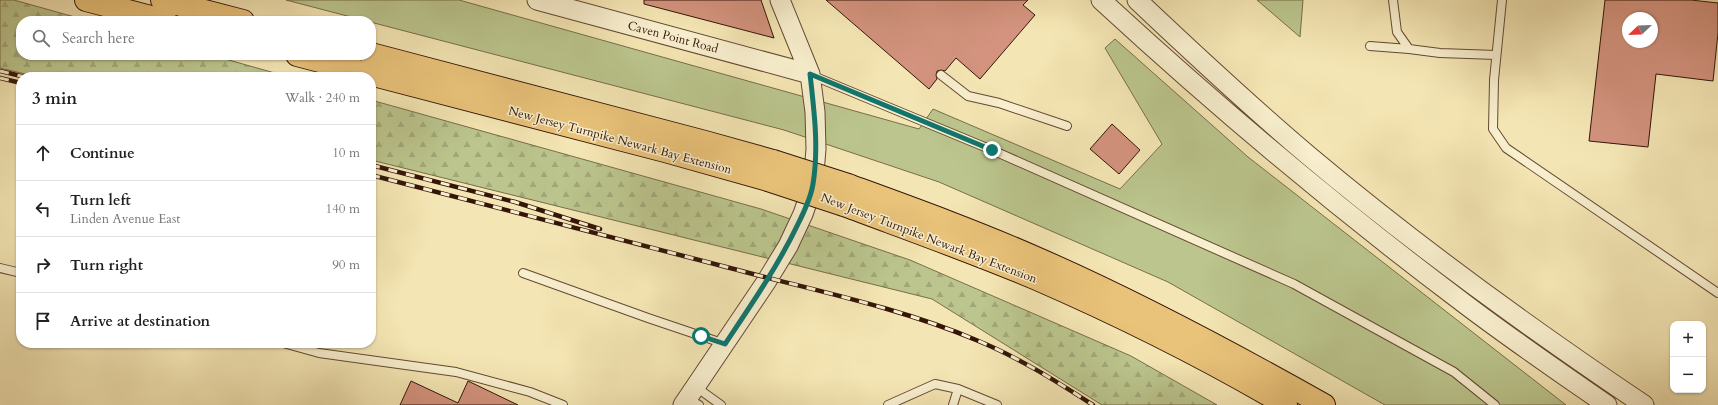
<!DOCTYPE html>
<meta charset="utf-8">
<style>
:root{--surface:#fff;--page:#f2f2f2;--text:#202124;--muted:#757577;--line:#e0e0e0}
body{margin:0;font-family:Cardo,serif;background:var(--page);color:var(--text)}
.controls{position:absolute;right:12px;bottom:12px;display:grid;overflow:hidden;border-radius:8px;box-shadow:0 1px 3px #0004}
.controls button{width:36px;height:36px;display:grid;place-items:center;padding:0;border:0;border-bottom:1px solid var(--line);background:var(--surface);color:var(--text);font:20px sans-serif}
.compass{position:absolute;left:1622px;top:12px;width:36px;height:36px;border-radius:50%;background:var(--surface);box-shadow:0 1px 3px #0004;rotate:247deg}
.stop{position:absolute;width:12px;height:12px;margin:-9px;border:3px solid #0f766e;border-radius:50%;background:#fff}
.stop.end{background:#0f766e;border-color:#fff;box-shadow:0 1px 4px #0008}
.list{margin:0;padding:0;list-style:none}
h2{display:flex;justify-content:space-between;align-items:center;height:52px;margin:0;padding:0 16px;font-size:17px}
h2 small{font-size:13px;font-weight:400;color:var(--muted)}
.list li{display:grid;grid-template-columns:26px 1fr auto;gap:12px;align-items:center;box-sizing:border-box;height:56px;padding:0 16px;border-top:1px solid var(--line)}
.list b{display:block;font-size:15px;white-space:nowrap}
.list p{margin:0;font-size:13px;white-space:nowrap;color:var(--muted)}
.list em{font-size:13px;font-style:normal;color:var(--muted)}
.icon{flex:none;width:22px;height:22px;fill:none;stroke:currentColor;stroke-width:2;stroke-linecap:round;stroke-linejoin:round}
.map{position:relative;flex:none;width:1718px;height:405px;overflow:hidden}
.search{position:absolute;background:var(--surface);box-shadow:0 1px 3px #0004;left:16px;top:16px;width:360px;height:44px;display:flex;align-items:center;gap:10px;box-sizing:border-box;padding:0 14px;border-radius:16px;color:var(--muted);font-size:15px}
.panel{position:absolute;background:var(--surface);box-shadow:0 1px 3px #0004;left:16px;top:72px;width:360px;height:276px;border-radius:16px}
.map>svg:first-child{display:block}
</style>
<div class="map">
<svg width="1718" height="405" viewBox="0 0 1718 405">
<defs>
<pattern id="forest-firs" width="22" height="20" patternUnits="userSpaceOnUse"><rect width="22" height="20" fill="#bbc58d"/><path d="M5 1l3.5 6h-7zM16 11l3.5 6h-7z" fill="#a1a878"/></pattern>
</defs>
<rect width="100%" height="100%" fill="#f4e6b4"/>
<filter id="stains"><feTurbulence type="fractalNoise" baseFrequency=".005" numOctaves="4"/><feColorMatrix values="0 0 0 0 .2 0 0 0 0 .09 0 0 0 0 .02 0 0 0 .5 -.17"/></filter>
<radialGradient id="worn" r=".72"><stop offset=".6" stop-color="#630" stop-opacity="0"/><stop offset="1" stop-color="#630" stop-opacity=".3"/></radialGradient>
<!-- green -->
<path fill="#bbc58d" stroke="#786d4a" d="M286,0h173l460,129 14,-20 187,80 42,-45 -57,-96 10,-9 133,118 318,248h-181l-217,-123 -229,-100 -155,-52z
M1257,0h46l-3,37z"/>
<!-- forest -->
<path fill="url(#forest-firs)" stroke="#786d4a" d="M0,0h14l75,21h-68v34h190l78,22h-251l-38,-9z
M371,100l390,109 149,51 221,96 86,49h-115l-170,-106 -561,-139z"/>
<!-- building -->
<path fill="#d3937e" stroke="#341508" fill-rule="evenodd" d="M644,0h117l13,38 -130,-34z
M826,0h202l-5,5 12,10 -55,64 -24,-21 -11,13 -4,-1 -4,1 -1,4 1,4 -8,10z
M1605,0h86l27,3v30l-5,48 -57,-7 -8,73 -59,-6zM1628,18h24v24h-24z
M1112,124l28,26 -21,24 -29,-25z
M411,381l47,22 10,-22 50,24h-118z"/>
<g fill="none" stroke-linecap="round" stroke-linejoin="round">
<defs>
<path id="service" d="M1393,0l4,32 12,17 31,4 56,2
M1502,0l-8,80 -1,49 13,19 212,145
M1370,46l39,3
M811,75l181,75 302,134 160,88 41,33
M941,75l27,21 31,7 68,23
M0,268l21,5
M523,273l125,45 77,26
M283,343l36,10 137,19 74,20 33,13
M696,387l25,18
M688,399l11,6
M888,405l47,-21 23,5 39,16
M953,405l5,-16"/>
<path id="tertiary" d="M537,0l273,74
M1101,0c115,106 235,207 360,301 47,36 97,70 146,104
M1137,0c56,53 113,106 172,156 106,89 219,171 335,249
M683,405l83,-123 22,-36 15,-32 10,-29 3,-36 -1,-37 -5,-38 -30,-74"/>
<path id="motorway" d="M86,0l80,21
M162,0l81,21
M371,54l334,88 68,19
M297,55l368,96 103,29
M848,185c63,23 127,46 188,73 99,43 194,94 288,147
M844,205c64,24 129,47 193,74 85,37 169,79 249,126"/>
</defs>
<!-- service casing -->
<use href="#service" stroke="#644933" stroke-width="10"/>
<!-- tertiary casing -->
<use href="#tertiary" stroke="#644933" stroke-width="21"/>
<!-- motorway casing -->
<use href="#motorway" stroke="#341508" stroke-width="24"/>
<!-- service -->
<use href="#service" stroke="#f8efce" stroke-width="8"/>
<!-- tertiary -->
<use href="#tertiary" stroke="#f8efce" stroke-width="19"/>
<!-- motorway -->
<use href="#motorway" stroke="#eac37a" stroke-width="22"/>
<defs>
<path id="rail" d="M0,71l25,6
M0,78l21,5
M371,165l144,37 85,27
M371,175c120,31 240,62 359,93 82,22 168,39 246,72 42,17 80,41 117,65"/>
</defs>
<!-- rail casing -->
<use href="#rail" stroke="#341508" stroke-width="4.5"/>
<!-- rail -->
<use href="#rail" stroke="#f8efce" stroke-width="3" stroke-dasharray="9" stroke-linecap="butt"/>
<defs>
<path id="motorway-bridge" d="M773,161l75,24
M768,180l76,25"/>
</defs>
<!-- motorway-bridge casing -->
<use href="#motorway-bridge" stroke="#341508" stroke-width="24" stroke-linecap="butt"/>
<!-- motorway-bridge -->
<use href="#motorway-bridge" stroke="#eac37a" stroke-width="22"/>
</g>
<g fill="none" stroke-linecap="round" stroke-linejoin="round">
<!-- route -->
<path stroke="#0f766e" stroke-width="5" d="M701,336l24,8c26,-39 53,-78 73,-120 6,-12 13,-27 15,-40 6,-37 1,-74 -3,-110l182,76"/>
</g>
<g text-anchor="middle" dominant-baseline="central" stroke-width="3" stroke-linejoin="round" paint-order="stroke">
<!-- street labels -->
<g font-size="12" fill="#341508" stroke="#f8efce">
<text transform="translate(673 37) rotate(15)">Caven Point Road</text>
<text transform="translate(620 140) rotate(15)">New Jersey Turnpike Newark Bay Extension</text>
<text transform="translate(929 238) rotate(21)">New Jersey Turnpike Newark Bay Extension</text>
</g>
</g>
<rect width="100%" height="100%" filter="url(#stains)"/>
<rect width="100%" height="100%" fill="url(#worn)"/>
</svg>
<div class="controls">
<button>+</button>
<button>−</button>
</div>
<svg class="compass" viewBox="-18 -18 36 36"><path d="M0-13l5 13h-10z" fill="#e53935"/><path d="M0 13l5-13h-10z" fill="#757577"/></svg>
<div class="stop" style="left:701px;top:336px"></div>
<div class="stop end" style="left:992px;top:150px"></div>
<div class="search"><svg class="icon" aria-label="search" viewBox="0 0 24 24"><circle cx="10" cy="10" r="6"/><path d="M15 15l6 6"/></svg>Search here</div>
<section class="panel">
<h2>3 min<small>Walk · 240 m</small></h2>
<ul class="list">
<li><svg class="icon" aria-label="ahead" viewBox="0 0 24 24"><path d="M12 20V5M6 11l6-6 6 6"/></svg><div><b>Continue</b></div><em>10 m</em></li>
<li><svg class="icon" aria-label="left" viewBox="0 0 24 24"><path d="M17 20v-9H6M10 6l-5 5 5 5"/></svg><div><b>Turn left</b><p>Linden Avenue East</p></div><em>140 m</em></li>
<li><svg class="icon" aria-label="right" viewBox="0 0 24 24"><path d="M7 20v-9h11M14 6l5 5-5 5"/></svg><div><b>Turn right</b></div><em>90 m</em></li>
<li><svg class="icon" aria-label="arrive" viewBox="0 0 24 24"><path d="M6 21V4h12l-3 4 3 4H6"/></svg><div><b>Arrive at destination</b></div></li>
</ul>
</section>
</div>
